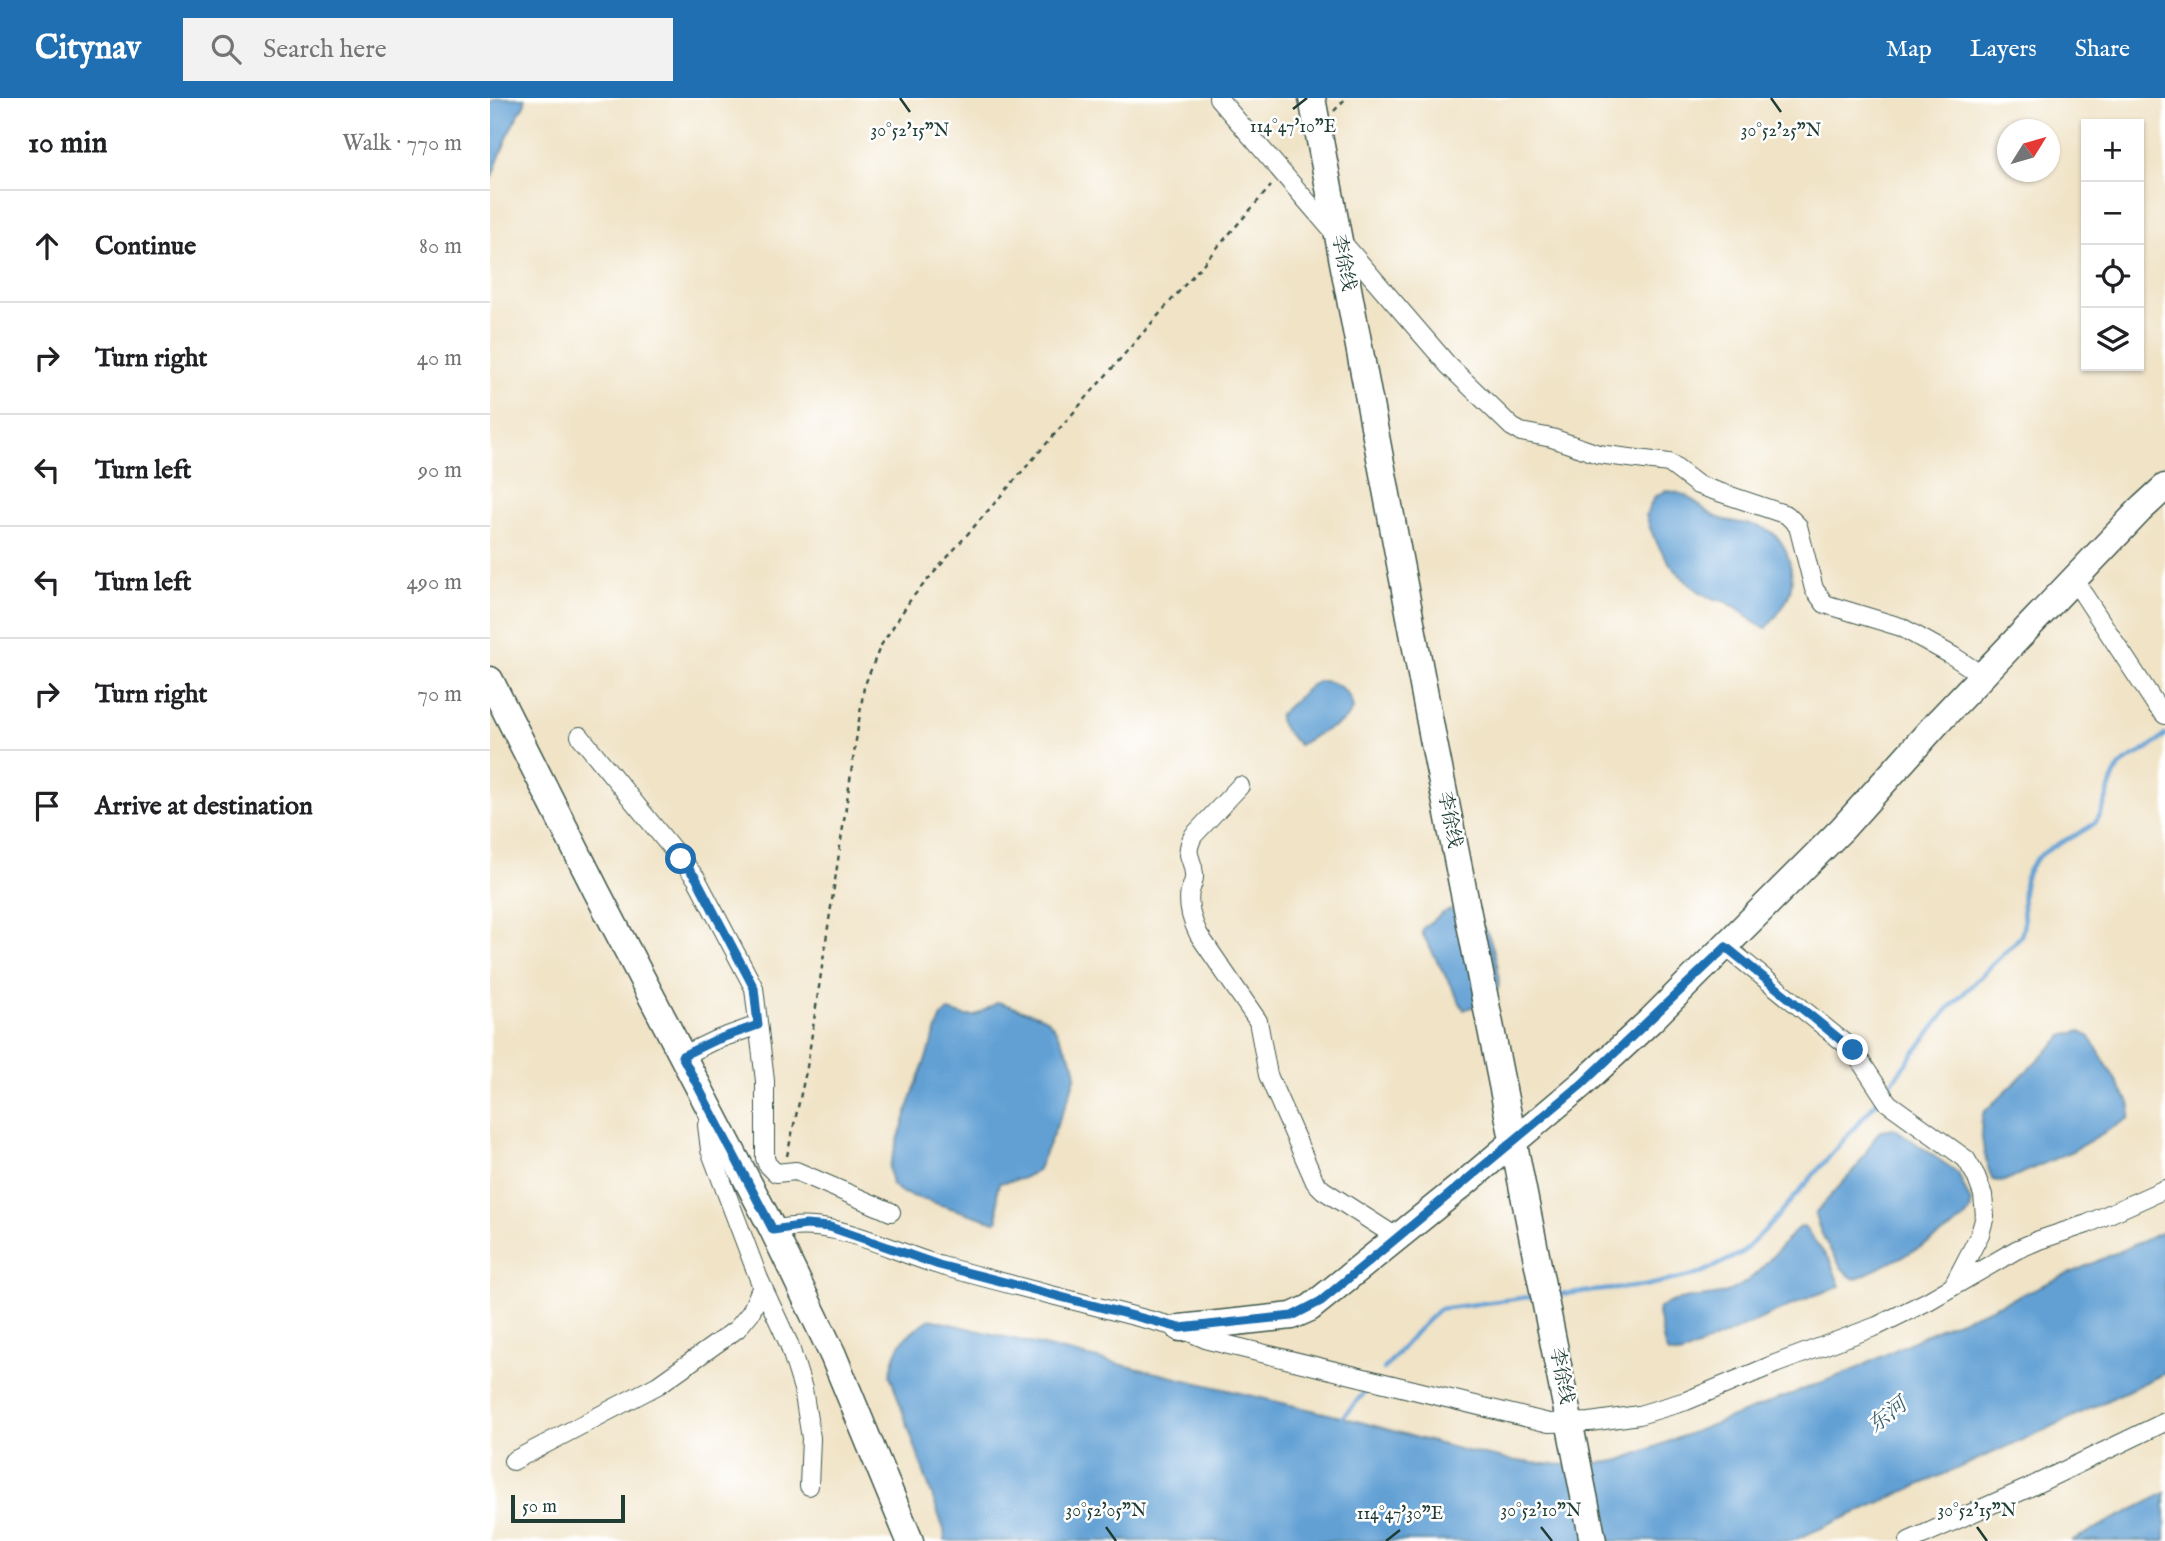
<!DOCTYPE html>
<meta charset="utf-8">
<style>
:root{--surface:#fff;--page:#f2f2f2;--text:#202124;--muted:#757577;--line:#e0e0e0;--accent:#1f6fb2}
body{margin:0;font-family:"IM FELL English","Noto Serif SC",serif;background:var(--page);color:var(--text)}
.controls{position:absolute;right:21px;top:21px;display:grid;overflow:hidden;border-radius:0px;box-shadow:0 2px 5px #0004}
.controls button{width:63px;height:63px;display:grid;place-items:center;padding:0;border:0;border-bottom:2px solid var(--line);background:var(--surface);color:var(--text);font:35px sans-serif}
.compass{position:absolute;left:1507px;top:21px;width:63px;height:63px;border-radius:50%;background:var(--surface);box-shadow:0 2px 5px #0004;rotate:53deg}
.scale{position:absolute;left:21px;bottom:18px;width:114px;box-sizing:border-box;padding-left:7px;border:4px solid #1f3d34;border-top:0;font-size:19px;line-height:24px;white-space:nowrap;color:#1f3d34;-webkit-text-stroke:5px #fff;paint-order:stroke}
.stop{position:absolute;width:21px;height:21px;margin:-16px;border:5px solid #1f6fb2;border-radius:50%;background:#fff}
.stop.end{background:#1f6fb2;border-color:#fff;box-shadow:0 2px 7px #0008}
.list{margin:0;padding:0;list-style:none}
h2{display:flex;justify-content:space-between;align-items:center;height:91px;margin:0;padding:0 28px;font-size:30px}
h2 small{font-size:23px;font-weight:400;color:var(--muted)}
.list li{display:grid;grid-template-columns:46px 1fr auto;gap:21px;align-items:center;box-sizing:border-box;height:112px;padding:0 28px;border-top:2px solid var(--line)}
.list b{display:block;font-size:26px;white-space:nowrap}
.list em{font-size:23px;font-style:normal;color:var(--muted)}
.icon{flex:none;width:38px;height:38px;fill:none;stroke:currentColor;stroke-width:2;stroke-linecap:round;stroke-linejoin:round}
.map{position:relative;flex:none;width:1675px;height:1443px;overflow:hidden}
header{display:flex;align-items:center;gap:42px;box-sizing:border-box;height:98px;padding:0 35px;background:var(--accent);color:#fff}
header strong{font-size:33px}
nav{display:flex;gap:38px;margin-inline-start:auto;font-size:24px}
.search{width:490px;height:63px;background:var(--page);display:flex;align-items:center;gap:18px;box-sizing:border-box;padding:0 24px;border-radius:0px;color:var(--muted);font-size:26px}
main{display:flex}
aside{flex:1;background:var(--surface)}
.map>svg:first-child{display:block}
</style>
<header>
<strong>Citynav</strong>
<div class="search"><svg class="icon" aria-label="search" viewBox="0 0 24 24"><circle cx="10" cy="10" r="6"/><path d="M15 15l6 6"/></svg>Search here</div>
<nav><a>Map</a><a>Layers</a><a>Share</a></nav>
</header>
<main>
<aside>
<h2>10 min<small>Walk · 770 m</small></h2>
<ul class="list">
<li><svg class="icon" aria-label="ahead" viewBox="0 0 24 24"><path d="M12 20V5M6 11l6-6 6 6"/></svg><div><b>Continue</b></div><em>80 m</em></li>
<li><svg class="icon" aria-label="right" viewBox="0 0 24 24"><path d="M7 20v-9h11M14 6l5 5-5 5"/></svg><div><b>Turn right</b></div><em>40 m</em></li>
<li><svg class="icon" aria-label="left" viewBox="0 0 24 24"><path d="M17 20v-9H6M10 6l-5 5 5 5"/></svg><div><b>Turn left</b></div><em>90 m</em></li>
<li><svg class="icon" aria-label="left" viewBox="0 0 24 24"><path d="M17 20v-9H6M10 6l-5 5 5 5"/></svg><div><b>Turn left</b></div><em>490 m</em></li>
<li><svg class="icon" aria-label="right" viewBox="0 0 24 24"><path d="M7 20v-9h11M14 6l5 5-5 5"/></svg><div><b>Turn right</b></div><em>70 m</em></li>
<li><svg class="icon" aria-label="arrive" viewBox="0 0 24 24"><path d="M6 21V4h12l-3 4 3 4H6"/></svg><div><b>Arrive at destination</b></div></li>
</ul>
</aside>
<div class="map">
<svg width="1675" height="1443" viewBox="0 0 1675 1443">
<rect width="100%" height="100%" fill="#fff"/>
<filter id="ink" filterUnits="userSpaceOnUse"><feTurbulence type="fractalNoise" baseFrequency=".0143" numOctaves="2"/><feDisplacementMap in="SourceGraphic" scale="14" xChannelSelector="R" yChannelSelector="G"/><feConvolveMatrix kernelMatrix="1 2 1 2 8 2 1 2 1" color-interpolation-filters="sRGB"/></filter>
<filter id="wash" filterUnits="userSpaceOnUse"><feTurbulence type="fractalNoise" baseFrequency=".00686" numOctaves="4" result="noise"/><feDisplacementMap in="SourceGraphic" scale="28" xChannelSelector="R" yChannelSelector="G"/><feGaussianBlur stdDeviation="1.57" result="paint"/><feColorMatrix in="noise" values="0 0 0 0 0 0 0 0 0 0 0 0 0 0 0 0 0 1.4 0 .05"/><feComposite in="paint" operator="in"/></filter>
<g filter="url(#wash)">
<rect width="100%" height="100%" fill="#f0e3c6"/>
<!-- water -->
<path fill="#62a0d4" stroke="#406e84" stroke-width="2" d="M8,0h27v5l-14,25 -21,53v-79z
M1176,393c30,2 30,18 53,27 15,6 33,4 47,11 22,10 31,47 22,68 -4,11 -14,21 -21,31 -16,-4 -23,-17 -37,-24 -6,-4 -14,-4 -21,-7 -30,-15 -55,-50 -63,-82l8,-18z
M829,583c16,-1 32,10 34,28 -8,15 -19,17 -33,24 -7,3 -14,8 -21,12 -8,-9 -21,-18 -20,-30l31,-29z
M966,810c8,5 22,11 27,18 8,11 21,52 14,64 -7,10 -23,16 -33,20l-42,-77 1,-5 20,-15z
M508,904l42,14 8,4 6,7 20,37 2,11 -9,27 -30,69 -16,8 -22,4 -2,9 1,28 -3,2 -92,-29 -11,-8 -3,-17 25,-78 28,-74 7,-5 17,5h9z
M1590,933l10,6 41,69 -2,12 -57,33 -70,31 -9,-2c-7,-13 -16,-55 -9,-68l79,-76z
M1404,1030l64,45 13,30v6c-8,22 -93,59 -116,70 -16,-6 -35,-47 -40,-63l2,-5 40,-44 20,-33 5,-4z
M1314,1129l26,34 10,25 -32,12 -128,57 -12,-2 -3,-5 -7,-35 1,-5c19,-13 44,-9 65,-15 29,-8 50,-40 70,-61l4,-4z
M1675,1133v142l-116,55 -257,113h-847l-1,-11 -54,-155c7,-32 12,-38 40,-56 135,33 271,65 407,97 93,22 186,63 284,44l235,-91 84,-41 49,-19z
M1675,1395v48h-94l91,-46z"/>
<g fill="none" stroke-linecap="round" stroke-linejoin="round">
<!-- stream -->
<path stroke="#62a0d4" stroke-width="4.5" d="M1395,993l62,-81 74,-74c6,-15 0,-28 2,-44 4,-46 42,-46 72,-69 11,-14 12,-31 19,-47 6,-15 20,-19 33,-27 7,-4 12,-9 18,-14
M1062,1197l92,-9 55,-12 43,-21 28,-28 110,-127
M894,1271l31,-36 24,-24 97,-13
M850,1322l25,-28"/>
</g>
</g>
<g filter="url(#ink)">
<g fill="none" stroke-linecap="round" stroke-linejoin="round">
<defs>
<path id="street" d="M728,0l230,267 64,62 9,5 31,6 46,16 71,9 29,22 89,30 11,11 16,63 11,15 76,23 52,29 30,20
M1584,482l82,125 9,10
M90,638l116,142 58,110 11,93v77l2,6 9,9 20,-2 95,41
M750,688l-47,50c-10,22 0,20 1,38 1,5 -2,12 -4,17 -3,16 2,30 9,44l59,86 10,54 47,107 8,8 75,48
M1236,849l127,103 35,53 78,56 10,17 7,19 2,21 -5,18 -27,52
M192,958l31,-15 45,-16
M223,1017l-6,10 3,25 49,129 30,65 14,45 8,49 -2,48
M283,1132c59,-15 113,20 169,36 79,22 158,41 238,62l28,12 341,83 41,-1 49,-7 47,-14 89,-37 102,-38 51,-25 88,-51 23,-10 48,-16 78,-35
M23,1363l145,-76 79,-56 14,-17 11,-26
M1419,1443l117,-52 139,-67"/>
<path id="secondary" d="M822,0l121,640 160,803
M0,582l107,212 176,338 60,125 77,186
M690,1230l112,-12 18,-8 156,-126 116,-98 68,-63 192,-192 95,-106 203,-213 25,-23"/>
</defs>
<!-- street casing -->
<use href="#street" stroke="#3e564a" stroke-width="20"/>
<!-- secondary casing -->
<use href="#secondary" stroke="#3e564a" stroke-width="29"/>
<!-- path -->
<path stroke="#3e564a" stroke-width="2.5" stroke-dasharray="5 5" stroke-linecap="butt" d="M844,13l12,-13
M297,1058l20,-89 57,-380 16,-40 31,-48 360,-413"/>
<!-- street -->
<use href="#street" stroke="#fff" stroke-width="18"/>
<!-- secondary -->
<use href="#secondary" stroke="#fff" stroke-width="26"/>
</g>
</g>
<g fill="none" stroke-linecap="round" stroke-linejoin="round" filter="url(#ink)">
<!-- route -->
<path stroke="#1f6fb2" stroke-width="9" d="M191,761l15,19 58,110 4,37 -45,16 -31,15 91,174 33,-5 24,2 109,38 241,63 112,-12 29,-15 261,-217 144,-137 127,103"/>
</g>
<!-- ticks -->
<path fill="none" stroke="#1f3d34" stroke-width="2.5" d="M410,0l10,14M1281,0l10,14M803,11l14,-11M616,1429l10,14M1051,1429l11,14M1487,1429l10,14M896,1443l14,-11"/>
<g text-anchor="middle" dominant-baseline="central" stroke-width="5" stroke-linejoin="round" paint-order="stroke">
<!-- street labels -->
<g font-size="19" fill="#1f3d34" stroke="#fff">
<text transform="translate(853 165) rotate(79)">李徐线</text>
<text transform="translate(959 722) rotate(79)">李徐线</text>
<text transform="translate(1071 1278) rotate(79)">李徐线</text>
</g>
<!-- water labels -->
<g font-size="21" font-style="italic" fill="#36606c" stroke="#fff">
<text transform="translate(1398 1318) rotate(-38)">东河</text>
</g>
</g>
<g font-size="18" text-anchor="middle" fill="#1f3d34" stroke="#fff" stroke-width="5" stroke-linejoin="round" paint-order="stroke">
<text x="803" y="34">114°47'10"E</text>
<text x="420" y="38">30°52'15"N</text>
<text x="1291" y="38">30°52'25"N</text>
<text x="616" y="1418">30°52'05"N</text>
<text x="1051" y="1418">30°52'10"N</text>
<text x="1487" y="1418">30°52'15"N</text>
<text x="910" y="1421">114°47'30"E</text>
</g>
</svg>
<div class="controls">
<button>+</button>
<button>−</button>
<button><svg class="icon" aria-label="locate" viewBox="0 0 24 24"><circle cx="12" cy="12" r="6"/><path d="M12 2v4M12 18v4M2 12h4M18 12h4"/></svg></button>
<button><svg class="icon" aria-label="layers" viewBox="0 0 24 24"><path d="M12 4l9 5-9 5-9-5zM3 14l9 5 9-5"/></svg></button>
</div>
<svg class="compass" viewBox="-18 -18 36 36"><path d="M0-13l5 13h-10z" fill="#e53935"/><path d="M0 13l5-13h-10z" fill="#757577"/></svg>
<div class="scale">50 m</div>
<div class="stop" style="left:191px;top:761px"></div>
<div class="stop end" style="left:1363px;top:952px"></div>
</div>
</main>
